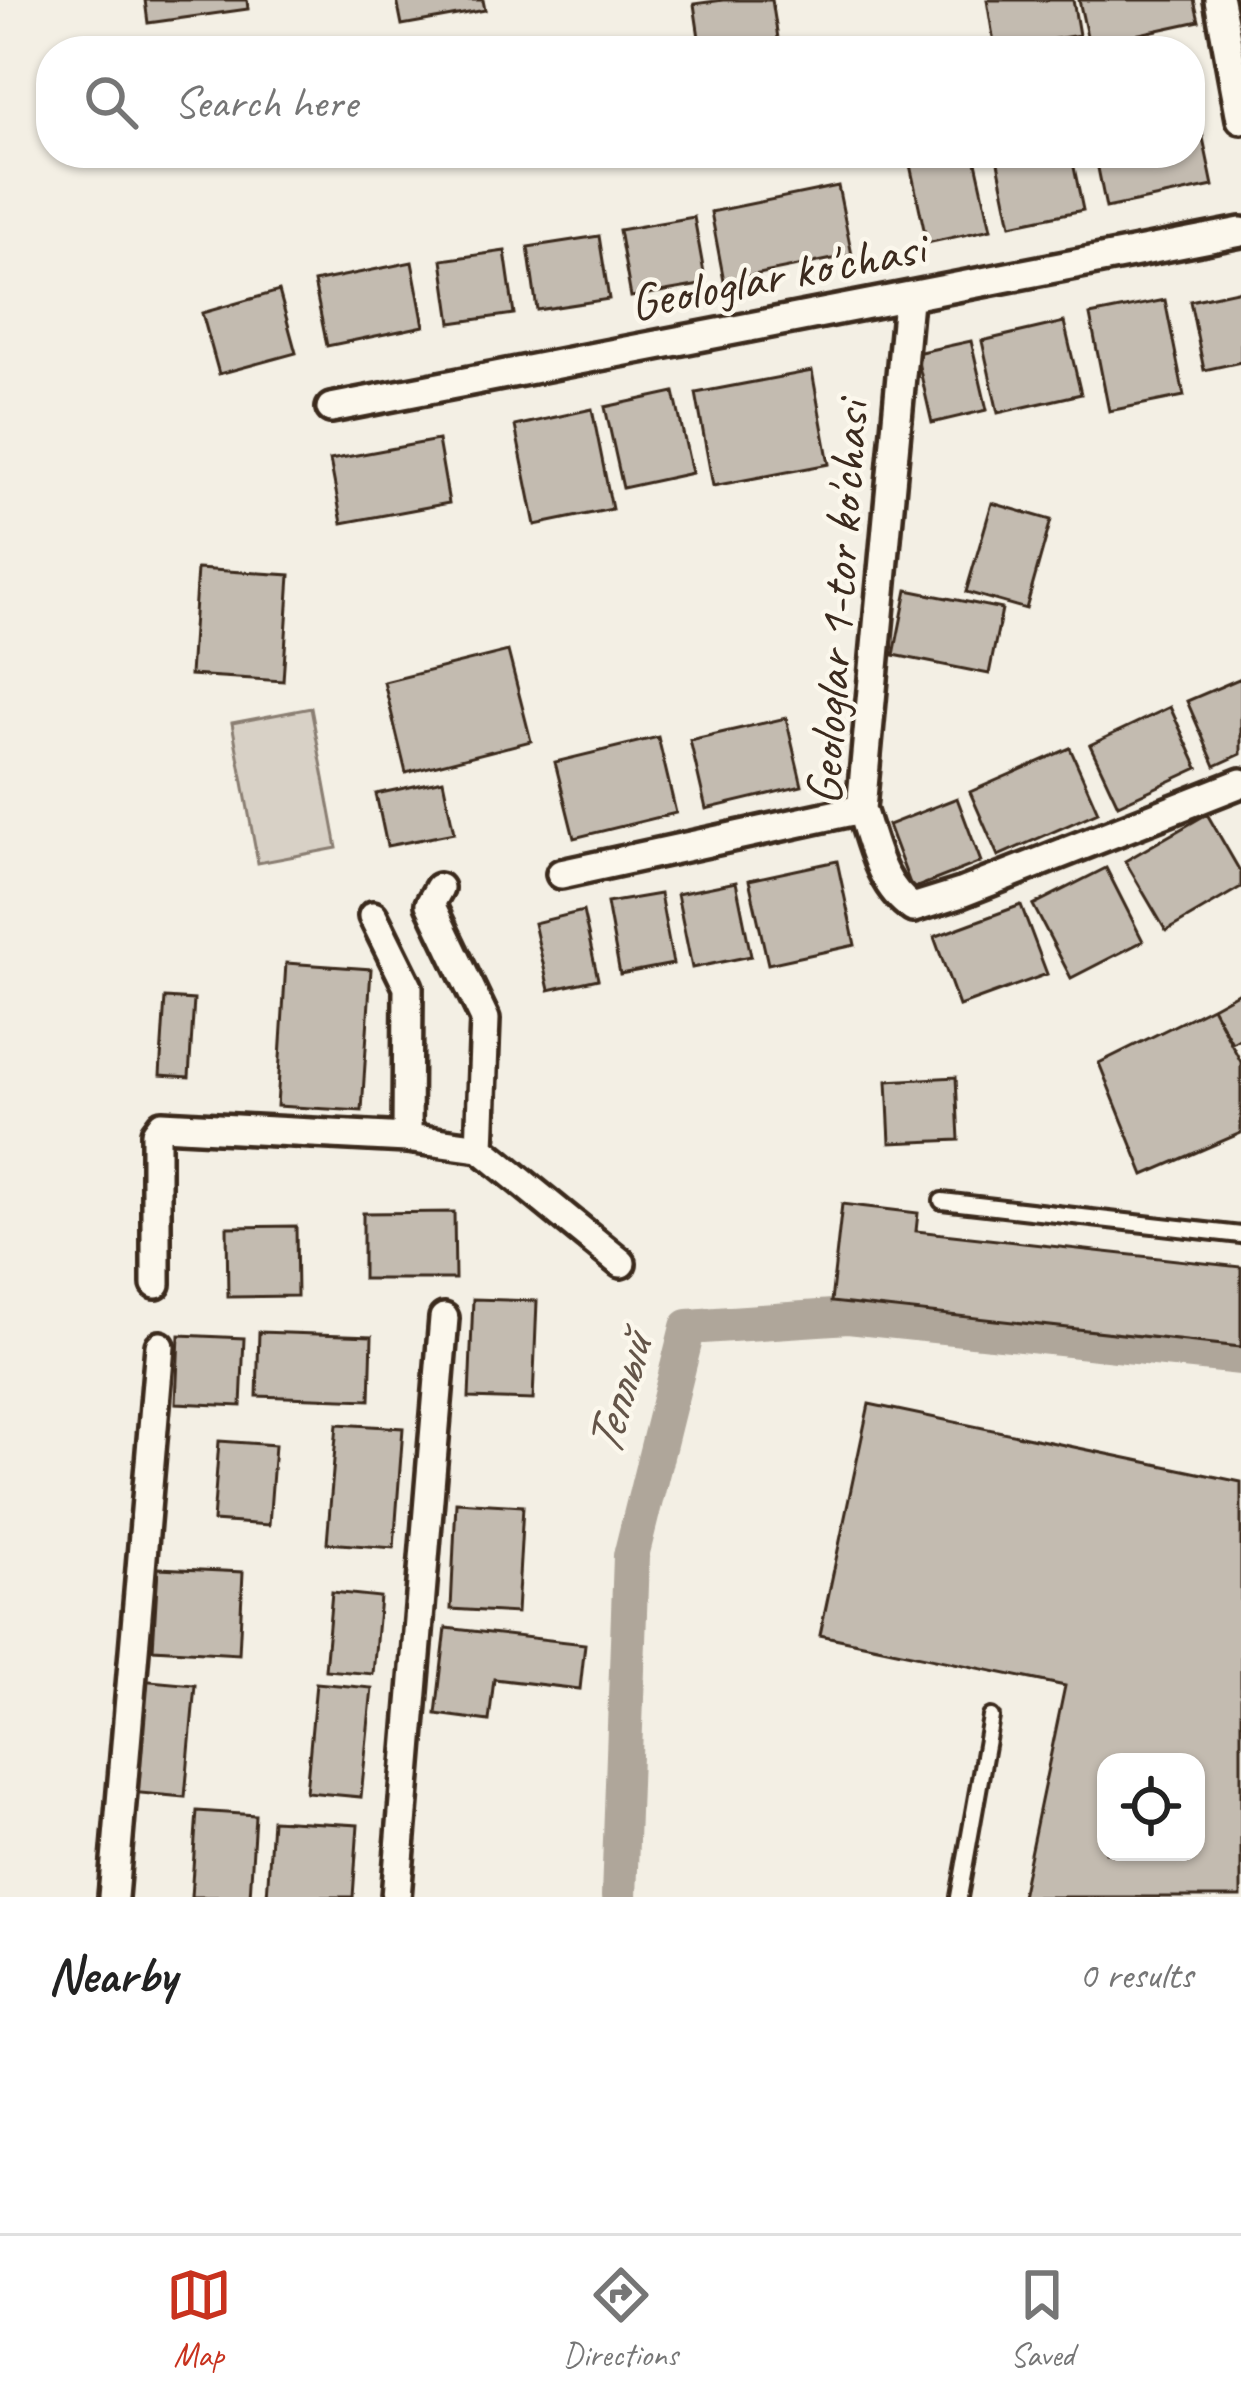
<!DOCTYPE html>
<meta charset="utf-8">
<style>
:root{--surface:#fff;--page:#f6f6f6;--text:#222;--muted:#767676;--line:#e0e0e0;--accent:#c8321e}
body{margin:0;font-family:Caveat,sans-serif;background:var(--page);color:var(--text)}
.controls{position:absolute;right:36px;bottom:36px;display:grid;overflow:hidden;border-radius:24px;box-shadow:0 3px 9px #0004}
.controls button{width:108px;height:108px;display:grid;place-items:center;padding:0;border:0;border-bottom:3px solid var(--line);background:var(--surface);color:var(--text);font:60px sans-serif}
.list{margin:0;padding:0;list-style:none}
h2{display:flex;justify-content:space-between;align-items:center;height:156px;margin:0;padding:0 48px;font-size:51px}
h2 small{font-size:39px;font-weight:400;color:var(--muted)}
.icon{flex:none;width:66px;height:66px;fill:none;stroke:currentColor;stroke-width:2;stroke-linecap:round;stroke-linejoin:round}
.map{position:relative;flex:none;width:1241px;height:1897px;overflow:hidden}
.search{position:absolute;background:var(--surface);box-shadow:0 3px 9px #0004;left:36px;right:36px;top:36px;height:132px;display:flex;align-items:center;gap:30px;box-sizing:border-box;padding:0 42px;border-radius:48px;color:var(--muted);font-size:45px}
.sheet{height:336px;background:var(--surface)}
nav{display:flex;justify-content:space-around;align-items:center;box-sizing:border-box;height:168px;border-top:3px solid var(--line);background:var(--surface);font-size:33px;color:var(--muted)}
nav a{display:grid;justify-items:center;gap:6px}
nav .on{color:var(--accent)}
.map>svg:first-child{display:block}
</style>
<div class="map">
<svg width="1241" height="1897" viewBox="0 0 1241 1897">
<rect width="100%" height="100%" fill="#f3efe4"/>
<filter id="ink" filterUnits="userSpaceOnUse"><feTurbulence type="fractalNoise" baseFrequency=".00833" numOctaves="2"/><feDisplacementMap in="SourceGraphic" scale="24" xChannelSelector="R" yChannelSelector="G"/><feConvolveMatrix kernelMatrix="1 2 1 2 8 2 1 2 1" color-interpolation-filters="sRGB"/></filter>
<g filter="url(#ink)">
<!-- green -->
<path fill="#d8d1c6" stroke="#8a7e72" stroke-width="3" d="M311,708l26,140 -79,15 -26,-140z"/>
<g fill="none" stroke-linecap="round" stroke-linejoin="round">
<!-- canal -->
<path stroke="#afa69a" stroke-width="36" d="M619,1897l12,-341 57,-229 160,-11 393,41"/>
</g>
<!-- building -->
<path fill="#c3bbb0" stroke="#3b2a1e" stroke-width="3" fill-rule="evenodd" d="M145,0h102l1,9 -100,14z
M397,0h86l2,10 -83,15z
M723,0h49l8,51h-79l-7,-47z
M987,0h86l6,35 -84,14z
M1079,0h115l5,21 -110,24z
M1195,99l18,87 -107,22 -11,-55h95v-53z
M938,153h36l17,76 -64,14 -18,-83z
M996,153h75l12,57 -72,15z
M838,186l14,69 -128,26 -13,-69z
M694,217l12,67 -75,13 -12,-67z
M599,236l10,63 -72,11 -9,-63z
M505,251l9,63 -63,9 -9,-63z
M412,262l12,64 -97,20 -13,-64z
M1241,290v72l-37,8 -14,-69z
M279,291l17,62 -77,21 -17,-61z
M1165,300l19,96 -75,15 -19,-96z
M1064,322l17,72 -83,19 -16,-72z
M971,341l16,69 -55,13 -16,-70z
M812,371l17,93 -116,22 -17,-93z
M674,392l18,81 -69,15 -18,-81z
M592,409l20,100 -77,16 -20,-99z
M438,440l11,63 -107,20 -12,-63z
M992,503l59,17 -25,89 -60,-17z
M197,569l93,6 -7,106 -93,-6z
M907,590l95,19 -13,65 -95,-19z
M508,651l23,90 -125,32 -22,-91z
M1241,678v76l-26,12 -28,-65z
M1170,707l28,61 -80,37 -28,-60z
M786,718l16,68 -96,23 -16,-69z
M658,737l18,76 -102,25 -19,-76z
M1070,748l28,64 -100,44 -28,-64z
M443,780l11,53 -67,13 -11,-52z
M957,798l24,64 -69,27 -24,-64z
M1207,814l34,59v14l-75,44 -41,-70z
M837,861l18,84 -87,19 -19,-84z
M1106,868l37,73 -72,37 -38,-73z
M736,882l15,74 -59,12 -15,-74z
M660,894l13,70 -53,10 -13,-71z
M1021,905l26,69 -88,32 -25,-69z
M583,911l15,68 -49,11 -15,-67z
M286,963l85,6 -9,142 -85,-5z
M1241,991v47l-9,5 -20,-36z
M165,998l29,2 -5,77 -29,-2z
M1212,1007l29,55v71l-97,42 -45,-112z
M956,1077l3,63 -69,3 -3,-62z
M842,1204l76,9 -2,18 325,36v80l-410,-45z
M454,1212l1,67h-92v-66z
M296,1226l1,70 -69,1 -1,-70z
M473,1299l64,2 -4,99 -64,-2z
M259,1332l113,4 -2,64 -113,-4z
M179,1335l65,3 -3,68 -65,-3z
M869,1404l372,78v415h-220l44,-211 -245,-51zM1106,1762h90v90h-90z
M337,1424l66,4 -9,120 -67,-5z
M219,1441l56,4 -6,80 -56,-4z
M456,1502l67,4 -6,107 -66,-4z
M158,1568l85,4 -4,82 -86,-5z
M332,1592l48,5 -7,77 -48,-4z
M446,1628l139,16 -5,45 -86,-10 -5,42 -53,-7z
M139,1680l56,5 -10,112 -56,-5z
M316,1683l56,5 -11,109 -55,-5z
M197,1811l58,4 -5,82h-59z
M272,1820l86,5 -5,72h-86z"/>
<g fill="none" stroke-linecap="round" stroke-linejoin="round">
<defs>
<path id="lane" d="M942,1201l299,34
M959,1897l32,-180"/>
<path id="street" d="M1219,0l22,119
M908,300l-47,509c12,35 19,77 52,99l48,-15 280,-110
M331,408l910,-176
M561,874l300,-65
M373,916l35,71 -1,151
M480,1148l141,115
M156,1284v-151l6,-8 245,13 73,10 5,-129 -55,-115 9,-16
M113,1897l47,-551
M396,1897l48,-579"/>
</defs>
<!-- lane casing -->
<use href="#lane" stroke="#3b2a1e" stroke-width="22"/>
<!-- street casing -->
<use href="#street" stroke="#3b2a1e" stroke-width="36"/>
<!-- lane -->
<use href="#lane" stroke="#fbf7ec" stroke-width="14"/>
<!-- street -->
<use href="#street" stroke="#fbf7ec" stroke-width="27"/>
</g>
</g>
<g text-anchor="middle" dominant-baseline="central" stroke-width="9" stroke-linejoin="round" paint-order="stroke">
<!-- street labels -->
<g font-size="51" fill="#3b2a1e" stroke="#fbf7ec">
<text transform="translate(777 275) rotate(-11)">Geologlar ko'chasi</text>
<text transform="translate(837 603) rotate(-86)">Geologlar 1-tor ko'chasi</text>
</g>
<!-- water labels -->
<g font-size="54" font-style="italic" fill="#645549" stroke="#fbf7ec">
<text transform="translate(618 1395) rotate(-74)">Теплый</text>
</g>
</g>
</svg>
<div class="controls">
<button><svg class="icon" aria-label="locate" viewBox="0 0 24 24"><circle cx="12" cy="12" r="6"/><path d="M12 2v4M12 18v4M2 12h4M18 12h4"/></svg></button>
</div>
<div class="search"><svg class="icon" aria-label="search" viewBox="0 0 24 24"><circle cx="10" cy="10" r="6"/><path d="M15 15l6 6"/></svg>Search here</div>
</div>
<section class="sheet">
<h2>Nearby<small>0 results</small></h2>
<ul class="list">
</ul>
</section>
<nav>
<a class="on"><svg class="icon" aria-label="map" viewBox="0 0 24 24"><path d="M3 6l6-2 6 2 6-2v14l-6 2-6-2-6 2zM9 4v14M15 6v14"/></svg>Map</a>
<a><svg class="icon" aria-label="directions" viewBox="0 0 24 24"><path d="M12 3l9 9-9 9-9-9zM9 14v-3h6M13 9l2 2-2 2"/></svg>Directions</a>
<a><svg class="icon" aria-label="saved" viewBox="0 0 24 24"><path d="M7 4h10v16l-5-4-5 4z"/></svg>Saved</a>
</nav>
